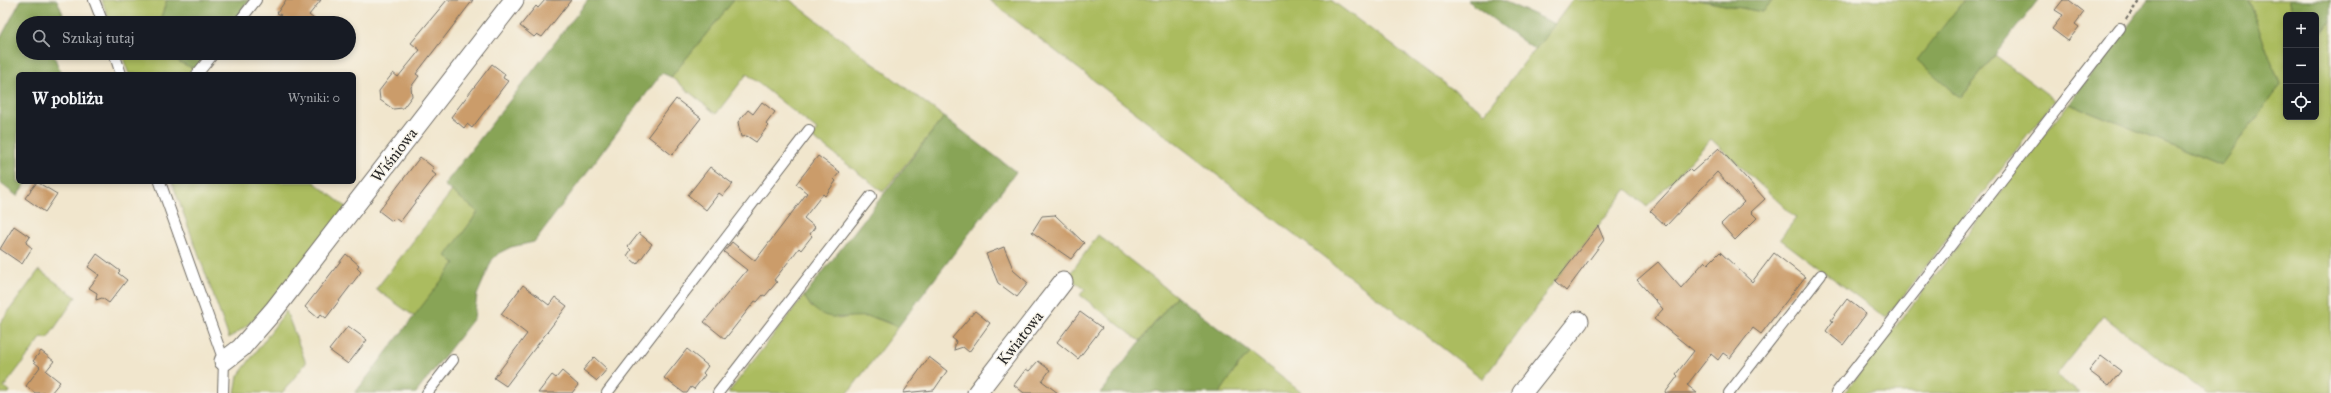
<!DOCTYPE html>
<html lang="pl">
<meta charset="utf-8">
<style>
:root{--surface:#171b24;--page:#242831;--text:#f1f3f6;--muted:#9ea1a6;--line:#363941}
body{margin:0;font-family:"IM FELL Great Primer",serif;background:var(--page);color:var(--text)}
.controls{position:absolute;right:12px;top:12px;display:grid;overflow:hidden;border-radius:6px;box-shadow:0 2px 6px #0003}
.controls button{width:36px;height:36px;display:grid;place-items:center;padding:0;border:0;border-bottom:1px solid var(--line);background:var(--surface);color:var(--text);font:20px sans-serif}
.list{margin:0;padding:0;list-style:none}
h2{display:flex;justify-content:space-between;align-items:center;height:52px;margin:0;padding:0 16px;font-size:17px}
h2 small{font-size:13px;font-weight:400;color:var(--muted)}
.icon{flex:none;width:22px;height:22px;fill:none;stroke:currentColor;stroke-width:2;stroke-linecap:round;stroke-linejoin:round}
.map{position:relative;flex:none;width:2331px;height:393px;overflow:hidden}
.search{position:absolute;background:var(--surface);box-shadow:0 2px 6px #0003;left:16px;top:16px;width:340px;height:44px;display:flex;align-items:center;gap:10px;box-sizing:border-box;padding:0 14px;border-radius:22px;color:var(--muted);font-size:15px}
.panel{position:absolute;background:var(--surface);box-shadow:0 2px 6px #0003;left:16px;top:72px;width:340px;height:112px;border-radius:6px}
.map>svg:first-child{display:block}
</style>
<div class="map">
<svg width="2331" height="393" viewBox="0 0 2331 393">
<rect width="100%" height="100%" fill="#f7f3e8"/>
<filter id="ink" filterUnits="userSpaceOnUse"><feTurbulence type="fractalNoise" baseFrequency=".025" numOctaves="2"/><feDisplacementMap in="SourceGraphic" scale="8" xChannelSelector="R" yChannelSelector="G"/><feConvolveMatrix kernelMatrix="1 2 1 2 8 2 1 2 1" color-interpolation-filters="sRGB"/></filter>
<filter id="wash" filterUnits="userSpaceOnUse"><feTurbulence type="fractalNoise" baseFrequency=".012" numOctaves="4" result="noise"/><feDisplacementMap in="SourceGraphic" scale="16" xChannelSelector="R" yChannelSelector="G"/><feGaussianBlur stdDeviation="0.9" result="paint"/><feColorMatrix in="noise" values="0 0 0 0 0 0 0 0 0 0 0 0 0 0 0 0 0 1.4 0 .05"/><feComposite in="paint" operator="in"/></filter>
<g filter="url(#wash)">
<rect width="100%" height="100%" fill="#f1e6cd"/>
<!-- green -->
<path fill="#abbc5f" stroke="#6b7445" d="M102,0h65l-8,23h-49z
M734,0h56l154,117 -61,75 -71,-55 5,-7 -70,-56 -31,40 -45,-37z
M989,0h342l154,113 88,-113h125l65,12 9,-12h192l-46,60 43,38 34,-43 60,45 -169,218 -106,-79 16,-21 -85,-79 -64,68 -20,-18 -81,103 -1,4 -62,83z
M2248,0h41l5,15h-8v102h30v-78l15,-19v373h-125l-103,-77 -47,59 23,18h-235l225,-290 152,62 59,-80z
M121,53h48l12,10 14,6 -4,5h-62z
M172,182h142l32,25c-32,42 -72,104 -117,131z
M452,191l26,21 -31,44 8,7 -40,54 -39,-28z
M1098,235l78,61 -36,45 -60,-46 5,-6 -17,-12z
M39,270l37,27 -29,42 -5,-2 -38,50 6,4 -1,2h-9v-70z
M804,296l7,11 28,12 15,-3 18,1 26,10 -50,66h-120z
M286,311l20,52 -24,30h-47l3,-17z
M1251,353l51,40h-82l19,-29z"/>
<!-- forest -->
<path fill="#88a456" stroke="#5a6840" d="M21,0h36l6,14 -7,9h-33v30h30l8,21h-43v108h9l-10,14 -17,-13v-144z
M167,0h83l-18,23h-73z
M588,0h146l-63,77 -9,-4 -128,169 -23,5 -12,6 -7,7 -15,35 -3,23 -58,75h-61l100,-130 -9,-7 32,-44 -34,-27z
M1467,0h34l54,24 -20,26z
M1698,0h74l-9,12z
M1964,0h74l-77,98 -44,-38z
M2148,0h100l32,85 -59,80 -152,-62z
M2289,0h42v20l-15,19v-24h-22z
M169,53h39l-13,16 -14,-6z
M944,117l72,55 -118,155c-9,-4 -19,-9 -29,-10 -29,-2 -47,9 -65,-21z
M1176,296l75,57 -12,11 -19,29h-56l-7,-2 -7,2h-50z"/>
<g id="blocks">
<!-- building -->
<path fill="#cb9c6b" d="M286,0h35l-12,15 10,8h-44l6,-8 -4,-2z
M447,0h26l-57,74 3,2 -8,11 1,9 -9,12 -10,1 -13,-9 -1,-9 14,-18 5,4 22,-27 -9,-7z
M545,0h26l-29,37 -5,-3 -3,3 -14,-11 16,-20 2,2z
M2063,0h6l15,12 -9,12 4,3 -11,14 -16,-12 11,-14 -8,-5z
M492,64l13,10 -2,4 5,3 -36,47 -5,-4 -3,4 -13,-11z
M676,99l25,19 -29,37 -24,-19z
M762,102l13,10 -9,12 2,2 -12,16 -9,-6 -6,1 -3,-15 10,-12 5,4z
M1719,148l46,51 -14,13 6,6 -22,22 -14,-16 23,-22 -27,-30 -51,54 -16,-15 39,-42 3,3z
M818,156l22,16 -6,7 2,2 -11,15 -2,-2 -19,24 11,9 -5,7 2,2 -11,14 -2,-2 -6,8 -19,24 3,2 -12,14 -2,-1 -6,7 -2,-1 -30,38 -21,-17 43,-52 -23,-18 8,-10 23,19 52,-68 -11,-9z
M420,157l14,11 -3,3 5,4 -36,47 -5,-4 -3,3 -13,-10z
M710,167l23,17 -10,12 -4,-3 -13,17 -18,-15z
M37,182l20,12 -12,18 -20,-14z
M1055,215l29,28 -13,16 -39,-27 10,-16z
M14,226l16,11 -4,6 6,5 -10,16 -22,-15z
M1598,226l6,14 -38,51 -11,-10z
M639,233l13,11 -15,20 -10,-8 4,-6 -3,-3z
M1004,247l10,24 14,12 -11,14 -19,-14 -12,-29z
M1720,252l32,30 22,-29 31,24 -44,57 -8,-6 -23,30 -7,-5 -5,7 -7,-6 -24,31 10,8h-32l13,-17 -2,-2 18,-23 -40,-32 9,-10 -26,-29 21,-18 23,26 24,-27 3,3z
M97,254l23,17 -2,2 9,7 -18,23 -7,-5 -6,2 1,-7 -8,-5 10,-13 -11,-8z
M346,254l13,11 -2,3 4,4 -35,46 -5,-4 -3,4 -13,-11z
M523,285l26,20 6,-8 12,9 -61,80 -12,-8 33,-44 -26,-20z
M1847,299l19,15 -23,31 -17,-14 7,-10 -2,-1z
M975,311l15,12 -21,29 -6,-5 -9,3 2,-9 -4,-3z
M1080,312l22,16 -24,31 -21,-17z
M348,326l19,14 -19,24 -19,-14z
M687,349l21,17 -5,7 2,2 -11,14 -3,-2 -4,6h-3l-20,-15z
M41,351l13,10 -8,10 14,11 -9,11h-16l-9,-7 14,-19 -7,-6z
M2101,356l20,15 -12,15 -20,-15z
M594,357l13,12 -10,12 -14,-11z
M929,357l18,14 -13,19 -31,3z
M1038,361l12,9 -8,11 16,12h-34l-10,-8 12,-16 3,2z
M562,371l16,14 -6,8h-34l14,-18 4,3z"/>
</g>
</g>
<g filter="url(#ink)">
<use href="#blocks" fill-opacity="0" stroke="#706c64" stroke-width="1"/>
<g fill="none" stroke-linecap="round" stroke-linejoin="round">
<defs>
<path id="lane" d="M94,0l9,23
M238,23l18,-23
M114,53l7,21
M197,74l17,-21
M160,182l64,179 -1,32
M427,393l26,-33
M607,393l202,-263
M718,393l153,-197
M1729,393l92,-118
M1836,393l284,-365"/>
<path id="street" d="M224,361l17,-13 33,-38 240,-310
M977,393l86,-111
M1522,393l57,-72"/>
</defs>
<!-- lane casing -->
<use href="#lane" stroke="#706c64" stroke-width="12"/>
<!-- street casing -->
<use href="#street" stroke="#706c64" stroke-width="21"/>
<!-- path -->
<path stroke="#706c64" stroke-width="2.5" stroke-dasharray="3 3" stroke-linecap="butt" d="M2126,19l14,-19"/>
<!-- lane -->
<use href="#lane" stroke="#fff" stroke-width="10"/>
<!-- street -->
<use href="#street" stroke="#fff" stroke-width="19"/>
</g>
</g>
<g text-anchor="middle" dominant-baseline="central" stroke-width="3" stroke-linejoin="round" paint-order="stroke">
<!-- street labels -->
<g font-size="16" fill="#2b2b2b" stroke="#f7f3e8">
<text transform="translate(394 155) rotate(-52)">Wiśniowa</text>
<text transform="translate(1020 338) rotate(-52)">Kwiatowa</text>
</g>
</g>
</svg>
<div class="controls">
<button>+</button>
<button>−</button>
<button><svg class="icon" aria-label="locate" viewBox="0 0 24 24"><circle cx="12" cy="12" r="6"/><path d="M12 2v4M12 18v4M2 12h4M18 12h4"/></svg></button>
</div>
<div class="search"><svg class="icon" aria-label="search" viewBox="0 0 24 24"><circle cx="10" cy="10" r="6"/><path d="M15 15l6 6"/></svg>Szukaj tutaj</div>
<section class="panel">
<h2>W pobliżu<small>Wyniki: 0</small></h2>
<ul class="list">
</ul>
</section>
</div>
